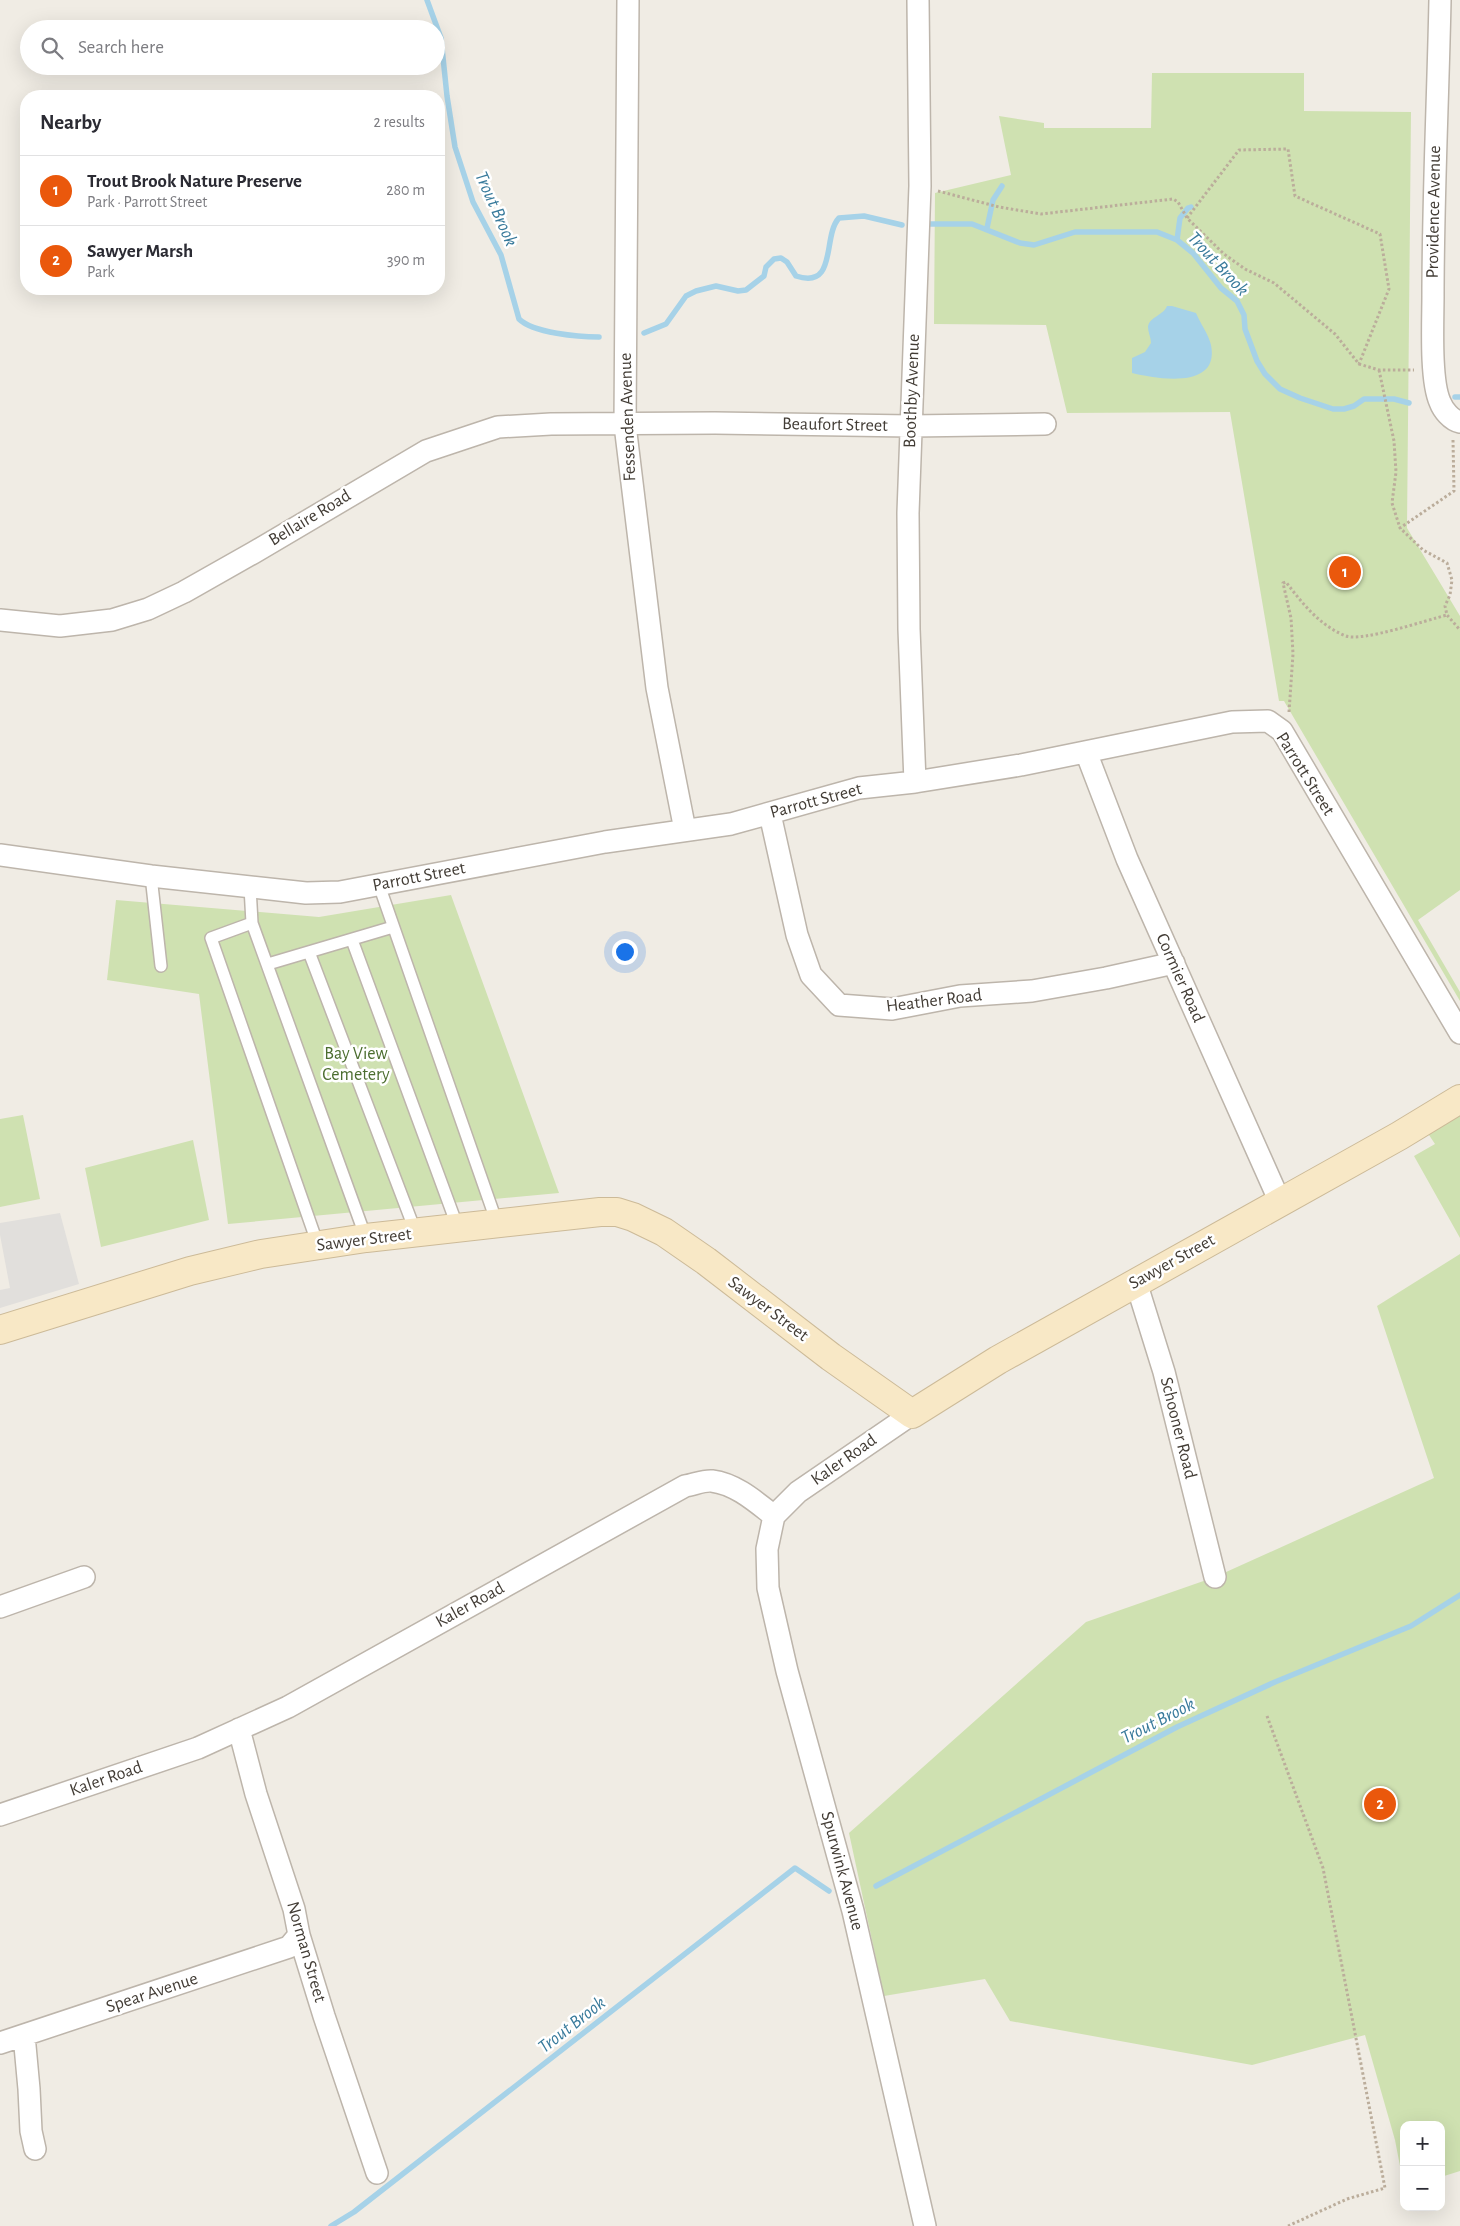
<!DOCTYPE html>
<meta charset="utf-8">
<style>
:root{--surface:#fff;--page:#f2f2f3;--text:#2b2b33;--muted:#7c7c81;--line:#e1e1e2;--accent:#ea580c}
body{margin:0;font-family:"Alegreya Sans",sans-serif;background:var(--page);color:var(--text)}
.controls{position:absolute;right:15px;bottom:15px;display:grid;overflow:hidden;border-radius:10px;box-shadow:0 5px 20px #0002}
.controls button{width:45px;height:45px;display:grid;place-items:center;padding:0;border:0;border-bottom:1px solid var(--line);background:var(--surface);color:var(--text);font:25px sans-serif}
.you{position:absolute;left:624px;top:951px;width:18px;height:18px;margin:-12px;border:4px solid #fff;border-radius:50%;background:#1a73e8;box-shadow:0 0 0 8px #1a73e833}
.badge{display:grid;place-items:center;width:32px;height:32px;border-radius:50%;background:var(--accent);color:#fff;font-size:16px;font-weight:700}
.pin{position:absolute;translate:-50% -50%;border:2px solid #fff;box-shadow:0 1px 5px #0006}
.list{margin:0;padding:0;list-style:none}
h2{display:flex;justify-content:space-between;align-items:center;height:65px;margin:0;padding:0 20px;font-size:21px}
h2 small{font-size:16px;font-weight:400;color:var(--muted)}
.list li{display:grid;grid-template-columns:32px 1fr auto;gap:15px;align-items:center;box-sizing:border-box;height:70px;padding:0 20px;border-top:1px solid var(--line)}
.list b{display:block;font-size:19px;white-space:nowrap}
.list p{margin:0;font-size:16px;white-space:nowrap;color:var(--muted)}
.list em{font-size:16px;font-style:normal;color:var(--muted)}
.icon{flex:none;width:28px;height:28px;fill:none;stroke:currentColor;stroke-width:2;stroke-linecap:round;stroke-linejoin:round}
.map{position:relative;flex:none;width:1460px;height:2226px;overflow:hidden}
.search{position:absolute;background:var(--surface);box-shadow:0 5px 20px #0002;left:20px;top:20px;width:425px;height:55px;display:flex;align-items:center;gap:12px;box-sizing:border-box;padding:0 18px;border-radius:28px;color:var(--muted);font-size:19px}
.panel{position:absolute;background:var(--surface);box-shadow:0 5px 20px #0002;left:20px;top:90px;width:425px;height:205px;border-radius:20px}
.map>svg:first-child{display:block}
</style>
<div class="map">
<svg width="1460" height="2226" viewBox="0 0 1460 2226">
<rect width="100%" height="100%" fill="#f0ece4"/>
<!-- green -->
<path fill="#cfe1b1" d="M1152,73h152v38l107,1 -4,416 53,88v274l-42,30 42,72v9l-176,-300h-5l-49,-289 -163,1 -21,-88 -112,-1 1,-131 76,-18 -12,-59 45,7v5h107z
M451,895l108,298 -331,31 -29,-230 -92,-14 9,-80 203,17z
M1460,1099v139l-46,-82 21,-12 -14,-21z
M23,1115l17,84 -40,8v-88z
M193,1140l16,80 -108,27 -16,-79z
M1460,1254v917l-19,6v-52h-37v62l-9,-47 -30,-105 -113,30 -242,-44 -25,-42 -101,17 -35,-163 237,-211 129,-45 219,-99 -57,-172z"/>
<!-- parking -->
<path fill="#e1dfdc" d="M60,1213l19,71 -79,24v-18l10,-2 -10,-53v-12z"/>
<!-- water -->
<path fill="#a6d2e8" d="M1167,306h5l24,7c4,10 13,22 15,32 9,45 -54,34 -79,28v-15l13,-6 6,-9c0,-5 -3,-11 -3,-16 1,-10 16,-12 19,-21z"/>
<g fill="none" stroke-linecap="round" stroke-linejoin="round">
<!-- stream -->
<path stroke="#a6d2e8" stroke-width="5.5" d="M427,0l14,38 6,58 8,51 18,55 28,53 18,64c14,14 60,18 80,18
M926,224h46l48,19 14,2 41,-13h82l20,8 16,13 28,35 16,13 7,14 1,14 12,32 8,13 15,15 20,9 33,11h11l10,-3 10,-7h30l15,4
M987,228l6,-28 9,-14
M1177,240l3,-22 8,-10 3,-1
M644,333l22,-9 20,-28 10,-5 20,-5 22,5 8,-1 18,-14 2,-9 8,-8 7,-1 6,4 9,14c42,14 26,-40 43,-58l25,-2 38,9
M1455,397h5
M876,1886l301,-159 98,-45 136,-56 49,-31
M331,2226l23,-14 441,-344 34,23"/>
<defs>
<path id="lane" d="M151,876l10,90
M379,885l118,338
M250,887l2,36 114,315
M252,923l-41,15 107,307
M352,940l106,288
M309,952l107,281
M268,964l125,-37"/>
<path id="street" d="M628,0l-3,425 32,263 28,142
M1440,0c-2,99 -7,197 -7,296 0,25 -3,84 7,106 3,8 11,18 20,20
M0,620l60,6 52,-6 36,-11 36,-17 69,-39 173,-102 72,-24 53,-3 164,-1 196,3 134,-2
M1086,752l41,107 153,343
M915,782l-6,-153 -1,-116 12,-327 -2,-186
M770,814l27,121 14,40 28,30 53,4 68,-13 72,-5 74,-13 68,-15
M0,855l151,21 155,17 34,-1 265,-50 126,-18 128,-36 56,-6 106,-17 211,-43 36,-1 14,10 178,302
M1136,1282l28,90 51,205
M774,1516l-7,33 1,39 19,83 66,240 72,315
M774,1516l24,-24 114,-78
M0,1607l84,-30
M239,1729l17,65 38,115 5,26 25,81 53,157
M0,1815l198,-67 90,-41 397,-221c8,-1 19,-6 27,-5 24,3 44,21 62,35
M24,2035l5,54 2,42 4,18
M0,2043l289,-96 10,-12"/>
<path id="secondary" d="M0,1330l190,-59 71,-17 105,-16 234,-26h17l16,5 31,15 42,29 125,96 81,57 86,-54 401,-224 61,-37"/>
</defs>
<!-- lane casing -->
<use href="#lane" stroke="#bdb5ab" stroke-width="14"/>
<!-- street casing -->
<use href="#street" stroke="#bdb5ab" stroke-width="24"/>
<!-- secondary casing -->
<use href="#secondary" stroke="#ccba98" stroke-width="30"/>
<!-- path -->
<path stroke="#bbad9b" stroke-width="3" stroke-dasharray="2.5 2.5" stroke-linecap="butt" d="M938,191l61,16 42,7 132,-15 5,3 9,16 37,36 21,15 29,14 61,51 24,30 20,6h35
M1187,218l52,-68 49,-1 7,47 85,38 9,55 -30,75
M1379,370l15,71 2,31 -4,31 8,25
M1453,440l1,51 -54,37 23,22 24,13 5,17 -2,15 -5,11 2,9 13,15
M1289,712l4,-58 -2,-36 -8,-35 3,-1c16,21 34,44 60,54 16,6 81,-16 101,-21
M1267,1716l56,152 62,320 -38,11 -59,27"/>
<!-- lane -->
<use href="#lane" stroke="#fff" stroke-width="11"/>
<!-- street -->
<use href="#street" stroke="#fff" stroke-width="21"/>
<!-- secondary -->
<use href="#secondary" stroke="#f8e8c6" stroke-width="28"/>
</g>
<g text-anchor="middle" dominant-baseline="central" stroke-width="5" stroke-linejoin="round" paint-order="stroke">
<!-- street labels -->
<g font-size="18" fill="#423c35" stroke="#fff">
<text transform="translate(1434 212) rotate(-89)">Providence Avenue</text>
<text transform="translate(912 391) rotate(-88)">Boothby Avenue</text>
<text transform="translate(628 417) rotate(-92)">Fessenden Avenue</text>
<text transform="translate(835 425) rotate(1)">Beaufort Street</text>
<text transform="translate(310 518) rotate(-31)">Bellaire Road</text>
<text transform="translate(1305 774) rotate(58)">Parrott Street</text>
<text transform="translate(816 801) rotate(-15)">Parrott Street</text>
<text transform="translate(419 877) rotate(-11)">Parrott Street</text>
<text transform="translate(1180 978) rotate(66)">Cormier Road</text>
<text transform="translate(934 1001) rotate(-7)">Heather Road</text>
<text transform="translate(364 1240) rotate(-7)">Sawyer Street</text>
<text transform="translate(1172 1262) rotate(-29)">Sawyer Street</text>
<text transform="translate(768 1309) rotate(37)">Sawyer Street</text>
<text transform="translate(1178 1428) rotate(76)">Schooner Road</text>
<text transform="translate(844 1460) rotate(-35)">Kaler Road</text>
<text transform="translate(470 1605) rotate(-29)">Kaler Road</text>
<text transform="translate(106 1779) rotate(-19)">Kaler Road</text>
<text transform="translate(842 1871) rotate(75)">Spurwink Avenue</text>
<text transform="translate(306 1952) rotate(74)">Norman Street</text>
<text transform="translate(152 1993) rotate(-18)">Spear Avenue</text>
</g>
<!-- park labels -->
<g font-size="18" fill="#4b6d2f" stroke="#fff">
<text x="356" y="1054">Bay View<tspan x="356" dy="21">Cemetery</tspan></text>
</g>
<!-- water labels -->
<g font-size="19" font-style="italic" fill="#387a9b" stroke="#fff">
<text transform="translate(496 209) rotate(66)">Trout Brook</text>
<text transform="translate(1218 264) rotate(47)">Trout Brook</text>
<text transform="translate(1158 1721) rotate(-27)">Trout Brook</text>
<text transform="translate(572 2025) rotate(-38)">Trout Brook</text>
</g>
</g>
</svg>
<div class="controls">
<button>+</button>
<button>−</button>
</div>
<div class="you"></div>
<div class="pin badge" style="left:1345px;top:572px">1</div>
<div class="pin badge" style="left:1380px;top:1804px">2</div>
<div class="search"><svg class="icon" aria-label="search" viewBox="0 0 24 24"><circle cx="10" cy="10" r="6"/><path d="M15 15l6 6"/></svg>Search here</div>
<section class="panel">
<h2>Nearby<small>2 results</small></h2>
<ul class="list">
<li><span class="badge">1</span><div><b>Trout Brook Nature Preserve</b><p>Park · Parrott Street</p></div><em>280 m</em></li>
<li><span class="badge">2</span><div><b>Sawyer Marsh</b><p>Park</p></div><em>390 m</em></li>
</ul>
</section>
</div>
